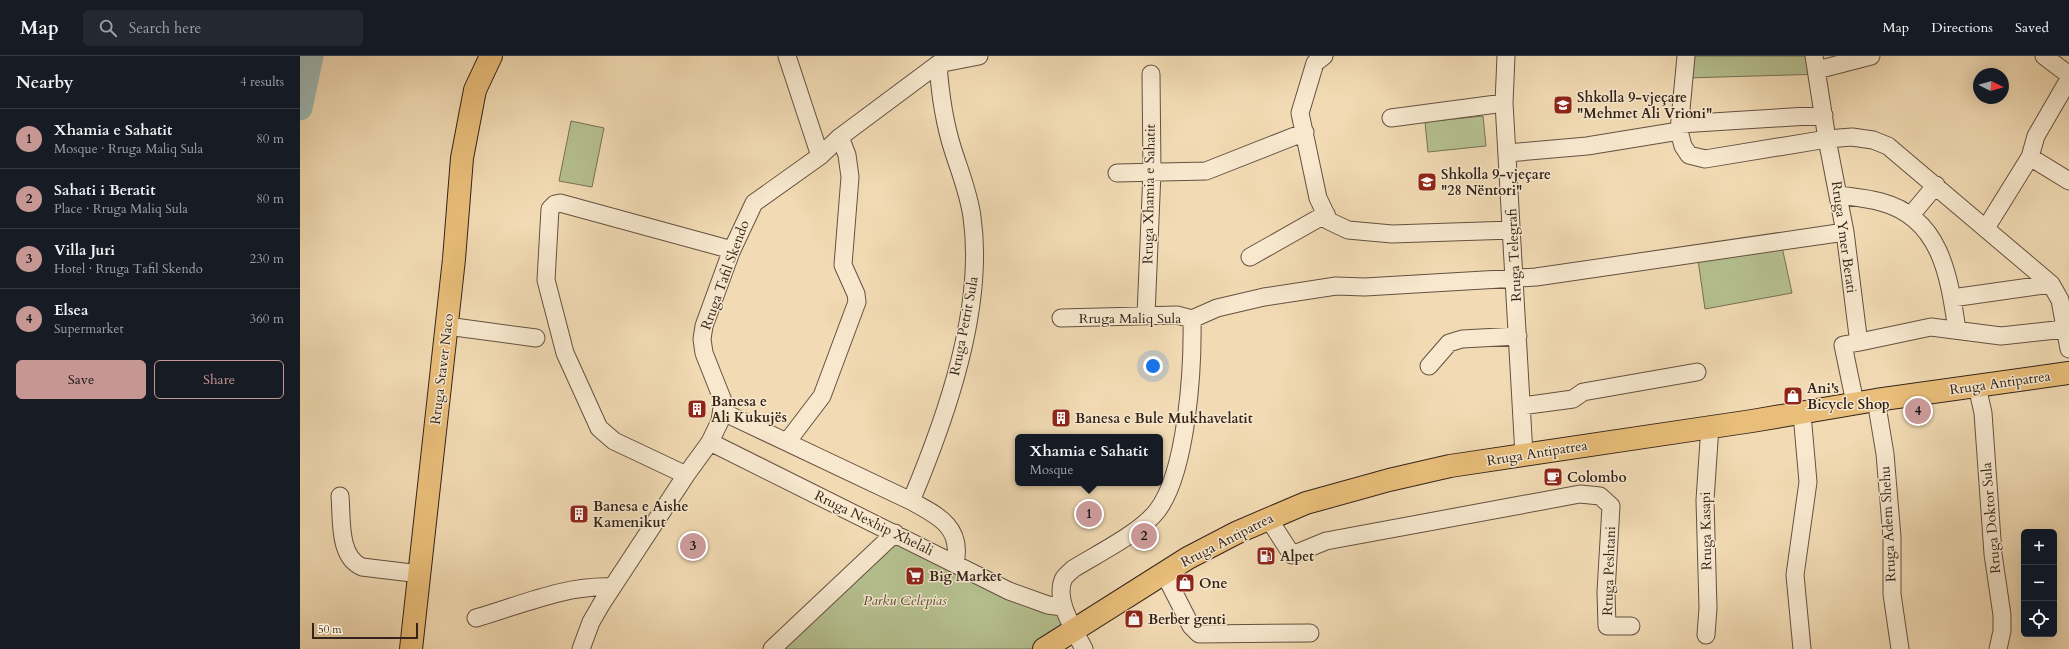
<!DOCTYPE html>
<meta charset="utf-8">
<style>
:root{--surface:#171b24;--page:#242831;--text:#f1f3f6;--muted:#9ea1a6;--line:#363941;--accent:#c59692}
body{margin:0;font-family:Cardo,serif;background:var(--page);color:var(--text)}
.controls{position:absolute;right:12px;bottom:12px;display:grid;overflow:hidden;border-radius:6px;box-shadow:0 4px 16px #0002}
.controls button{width:36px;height:36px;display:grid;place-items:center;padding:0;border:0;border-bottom:1px solid var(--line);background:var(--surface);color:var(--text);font:20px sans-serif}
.compass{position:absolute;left:1673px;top:12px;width:36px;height:36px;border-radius:50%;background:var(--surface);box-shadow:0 4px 16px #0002;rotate:96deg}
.scale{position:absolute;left:12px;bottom:10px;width:106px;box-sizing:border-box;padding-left:4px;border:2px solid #34231a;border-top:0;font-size:11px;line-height:14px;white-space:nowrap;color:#34231a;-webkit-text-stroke:3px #f7e8ce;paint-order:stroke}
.you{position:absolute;left:853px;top:310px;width:14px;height:14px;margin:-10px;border:3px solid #fff;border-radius:50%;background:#1a73e8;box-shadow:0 0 0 6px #1a73e833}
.badge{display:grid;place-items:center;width:26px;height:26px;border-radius:50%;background:var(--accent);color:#111;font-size:13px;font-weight:700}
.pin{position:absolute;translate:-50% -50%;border:2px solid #fff;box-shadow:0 1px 4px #0006}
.popup{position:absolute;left:715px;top:378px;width:148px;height:52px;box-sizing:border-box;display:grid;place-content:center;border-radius:6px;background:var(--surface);filter:drop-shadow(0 1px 3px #0005);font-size:13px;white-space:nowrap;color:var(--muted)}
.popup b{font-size:15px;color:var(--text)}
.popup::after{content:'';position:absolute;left:50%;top:100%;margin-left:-8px;border:8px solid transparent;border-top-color:var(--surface)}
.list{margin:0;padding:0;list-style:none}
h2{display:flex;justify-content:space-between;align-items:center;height:52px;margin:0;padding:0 16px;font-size:17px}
h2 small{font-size:13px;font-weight:400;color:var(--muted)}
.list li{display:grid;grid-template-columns:26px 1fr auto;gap:12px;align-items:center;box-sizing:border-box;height:60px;padding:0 16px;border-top:1px solid var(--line)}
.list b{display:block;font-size:15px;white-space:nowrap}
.list p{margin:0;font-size:13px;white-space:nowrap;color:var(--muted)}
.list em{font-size:13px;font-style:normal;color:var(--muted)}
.actions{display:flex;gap:8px;padding:12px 16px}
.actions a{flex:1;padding:9px 0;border:1px solid var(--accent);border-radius:6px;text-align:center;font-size:14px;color:var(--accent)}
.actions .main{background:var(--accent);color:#111}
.icon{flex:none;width:22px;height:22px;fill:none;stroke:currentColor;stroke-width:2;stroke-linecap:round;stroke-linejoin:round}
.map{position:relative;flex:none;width:1769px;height:593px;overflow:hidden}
header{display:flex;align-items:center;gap:24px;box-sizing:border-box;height:56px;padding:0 20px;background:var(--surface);border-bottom:1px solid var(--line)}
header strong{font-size:19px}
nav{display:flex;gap:22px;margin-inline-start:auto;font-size:14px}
.search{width:280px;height:36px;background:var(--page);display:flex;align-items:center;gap:10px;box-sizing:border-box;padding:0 14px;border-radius:6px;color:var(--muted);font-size:15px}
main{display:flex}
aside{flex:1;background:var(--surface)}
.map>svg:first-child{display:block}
</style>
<header>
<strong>Map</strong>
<div class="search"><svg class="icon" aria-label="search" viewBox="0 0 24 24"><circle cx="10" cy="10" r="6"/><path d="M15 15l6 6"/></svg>Search here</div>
<nav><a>Map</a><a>Directions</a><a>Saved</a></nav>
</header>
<main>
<aside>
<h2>Nearby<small>4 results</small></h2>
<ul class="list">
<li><span class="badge">1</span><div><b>Xhamia e Sahatit</b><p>Mosque · Rruga Maliq Sula</p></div><em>80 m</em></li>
<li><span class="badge">2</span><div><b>Sahati i Beratit</b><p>Place · Rruga Maliq Sula</p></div><em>80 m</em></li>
<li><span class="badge">3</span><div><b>Villa Juri</b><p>Hotel · Rruga Tafil Skendo</p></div><em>230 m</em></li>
<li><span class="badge">4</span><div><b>Elsea</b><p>Supermarket</p></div><em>360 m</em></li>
</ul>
<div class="actions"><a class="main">Save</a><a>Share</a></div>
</aside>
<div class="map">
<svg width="1769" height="593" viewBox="0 0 1769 593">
<rect width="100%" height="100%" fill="#f2dbb4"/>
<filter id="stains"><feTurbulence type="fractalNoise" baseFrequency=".005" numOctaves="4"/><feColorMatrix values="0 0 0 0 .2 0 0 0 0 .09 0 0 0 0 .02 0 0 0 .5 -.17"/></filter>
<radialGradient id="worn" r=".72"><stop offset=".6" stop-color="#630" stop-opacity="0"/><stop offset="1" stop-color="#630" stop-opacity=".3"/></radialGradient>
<!-- green -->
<path fill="#b6c191" stroke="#757256" d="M1391,0h129l4,18 -138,4z
M1183,60l3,30 -58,6 -3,-30z
M271,65l33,7 -12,59 -33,-6z
M1482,191l10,46 -87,16 -7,-49z
M596,484l160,72 10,15 -35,22h-248z"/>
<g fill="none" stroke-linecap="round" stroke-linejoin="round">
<!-- river -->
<path stroke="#9db9b5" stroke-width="25" d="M0,52l11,-52"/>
<defs>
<path id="minor" d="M487,0l33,100
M1024,0l-9,7 -15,50 18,85 11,23 19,9 44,4 120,-4
M1206,0l-2,47 20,352
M1514,0l13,83 18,93 13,104 2,6 -17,3 12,58
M1744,0l25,19
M638,8c2,29 6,58 15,86 7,22 16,44 19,67 13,91 -26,201 -61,284 26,14 52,26 44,62
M1517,14l54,-14
M1091,62l113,-15
M1380,68l144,-9
M1379,75l4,15 6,9 16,4 122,-20 25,-2 21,3 15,6 163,138 9,16 9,49
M1208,97l79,-7 92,-15 7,-75
M1730,101l39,24
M817,117l89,-2 99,-39
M1538,139c15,2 29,3 43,7 60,16 68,74 76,128
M1611,159l25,-30
M1686,172l44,-71 6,-21 33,-57
M950,201l76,-43
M1652,242l99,-14
M846,259l6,-143 -1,-98
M761,262l116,-3 15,4c1,49 -5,153 -35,192 -17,22 -60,43 -84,58 -3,3 -7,6 -9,9 -11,21 11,53 20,71
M892,263l25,-11 47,-11 72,-11 29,1 171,-10 309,-45
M147,270l89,12
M1560,286l71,-15 70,9 64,-7
M1129,310l20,-23 13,-4 56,-3
M1677,330l6,27 10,141 9,61v16l-4,18
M1576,344l9,54 7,83v57l8,55
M1222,350l51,-7 10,-7 114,-20
M423,356l188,89
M1502,358l6,68 -13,93 7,74
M410,386l299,149 39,14 15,2
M487,386l35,-46 35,-94 -1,-8 -13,-29 7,-88 -3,-22 -7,-18
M386,419l-72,-34 -15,-13 -34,-75 -19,-73 4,-71 5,-5 5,-1 172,47
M40,440c2,23 -2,61 22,71l58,7
M968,462l24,37 34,-14 254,-47 20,2 11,10 -5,86 1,34h24
M864,517l27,53 8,8 111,-1
M176,562c45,-13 89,-33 136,-31
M1406,579l2,-27 -3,-108 5,-74
M281,593l10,-27 11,-19 84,-128 24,-33 10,-21 3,-20 -19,-48 -2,-14 2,-13 27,-74 23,-49 66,-47 20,-19 98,-73 41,-8
M472,593l123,-116"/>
<path id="major" d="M111,593l43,-390 8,-101 13,-68 16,-34
M744,593l144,-91 50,-26 68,-29 83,-23 61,-14 302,-45 124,-21 193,-27"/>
</defs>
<!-- minor casing -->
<use href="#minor" stroke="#645140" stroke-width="19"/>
<!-- major casing -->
<use href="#major" stroke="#34231a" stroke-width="24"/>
<!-- minor -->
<use href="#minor" stroke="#f7e8ce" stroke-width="17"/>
<!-- major -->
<use href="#major" stroke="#e9be7a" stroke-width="22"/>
</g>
<!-- icons -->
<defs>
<symbol id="school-square" viewBox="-11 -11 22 22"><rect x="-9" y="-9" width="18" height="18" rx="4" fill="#8f2418" stroke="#f7e8ce"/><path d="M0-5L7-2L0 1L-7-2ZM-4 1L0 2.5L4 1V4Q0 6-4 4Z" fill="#fff"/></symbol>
<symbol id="shop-square" viewBox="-11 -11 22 22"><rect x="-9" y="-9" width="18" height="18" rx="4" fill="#8f2418" stroke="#f7e8ce"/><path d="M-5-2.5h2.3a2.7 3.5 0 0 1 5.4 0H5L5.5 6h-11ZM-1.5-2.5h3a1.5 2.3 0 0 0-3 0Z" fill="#fff"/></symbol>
<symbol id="building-square" viewBox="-11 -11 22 22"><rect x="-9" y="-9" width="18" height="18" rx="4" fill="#8f2418" stroke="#f7e8ce"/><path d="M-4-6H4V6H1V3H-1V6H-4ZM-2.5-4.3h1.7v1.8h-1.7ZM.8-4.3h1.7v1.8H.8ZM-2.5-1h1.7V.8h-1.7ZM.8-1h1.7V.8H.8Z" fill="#fff"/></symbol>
<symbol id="cafe-square" viewBox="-11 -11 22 22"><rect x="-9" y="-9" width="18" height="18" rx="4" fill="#8f2418" stroke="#f7e8ce"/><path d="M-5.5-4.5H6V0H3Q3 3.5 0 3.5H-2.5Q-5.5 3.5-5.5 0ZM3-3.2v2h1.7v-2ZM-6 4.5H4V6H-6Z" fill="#fff"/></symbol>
<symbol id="fuel-square" viewBox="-11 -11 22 22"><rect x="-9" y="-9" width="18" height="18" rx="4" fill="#8f2418" stroke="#f7e8ce"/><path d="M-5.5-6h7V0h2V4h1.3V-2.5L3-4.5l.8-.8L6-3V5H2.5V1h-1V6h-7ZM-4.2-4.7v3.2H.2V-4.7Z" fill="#fff"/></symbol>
<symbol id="supermarket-square" viewBox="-11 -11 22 22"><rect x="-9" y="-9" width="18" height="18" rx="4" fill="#8f2418" stroke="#f7e8ce"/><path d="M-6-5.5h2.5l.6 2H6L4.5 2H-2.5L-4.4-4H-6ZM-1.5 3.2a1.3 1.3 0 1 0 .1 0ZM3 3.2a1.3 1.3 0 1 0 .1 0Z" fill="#fff"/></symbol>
</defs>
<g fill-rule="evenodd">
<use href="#school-square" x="1252" y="38" width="22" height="22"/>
<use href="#school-square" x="1116" y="115" width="22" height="22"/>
<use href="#shop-square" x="1482" y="329" width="22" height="22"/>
<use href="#building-square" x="386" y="342" width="22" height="22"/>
<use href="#building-square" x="750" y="351" width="22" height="22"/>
<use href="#cafe-square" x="1242" y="410" width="22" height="22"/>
<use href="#building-square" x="268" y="447" width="22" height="22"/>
<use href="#fuel-square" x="955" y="489" width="22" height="22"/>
<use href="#supermarket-square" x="604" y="509" width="22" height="22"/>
<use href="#shop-square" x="874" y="516" width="22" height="22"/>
<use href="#shop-square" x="823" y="552" width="22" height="22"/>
</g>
<g text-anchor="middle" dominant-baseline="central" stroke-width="3" stroke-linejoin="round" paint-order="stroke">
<!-- poi labels -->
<g font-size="14" font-weight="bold" fill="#34231a" stroke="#f7e8ce" text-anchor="start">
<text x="1277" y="41">Shkolla 9-vjeçare<tspan x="1277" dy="16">"Mehmet Ali Vrioni"</tspan></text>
<text x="1141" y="118">Shkolla 9-vjeçare<tspan x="1141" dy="16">"28 Nëntori"</tspan></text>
<text x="1507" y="332">Ani's<tspan x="1507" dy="16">Bicycle Shop</tspan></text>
<text x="411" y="345">Banesa e<tspan x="411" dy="16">Ali Kukujës</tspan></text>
<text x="775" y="362">Banesa e Bule Mukhavelatit</text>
<text x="1267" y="421">Colombo</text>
<text x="293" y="450">Banesa e Aishe<tspan x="293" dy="16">Kamenikut</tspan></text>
<text x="980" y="500">Alpet</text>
<text x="629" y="520">Big Market</text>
<text x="899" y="527">One</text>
<text x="848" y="563">Berber genti</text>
</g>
<!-- street labels -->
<g font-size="14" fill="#34231a" stroke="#f7e8ce">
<text transform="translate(849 138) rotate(-89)">Rruga Xhamia e Sahatit</text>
<text transform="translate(1544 181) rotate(82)">Rruga Ymer Berati</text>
<text transform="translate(1214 199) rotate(-93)">Rruga Telegrafi</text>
<text transform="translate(425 219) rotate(-70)">Rruga Tafil Skendo</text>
<text x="830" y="262">Rruga Maliq Sula</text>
<text transform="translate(664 270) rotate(-79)">Rruga Petrit Sula</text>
<text transform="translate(142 313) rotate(-83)">Rruga Staver Naco</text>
<text transform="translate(1700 327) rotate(-8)">Rruga Antipatrea</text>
<text transform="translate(1237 397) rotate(-9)">Rruga Antipatrea</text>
<text transform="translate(1691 462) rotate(-95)">Rruga Doktor Sula</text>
<text transform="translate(574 467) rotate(26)">Rruga Nexhip Xhelali</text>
<text transform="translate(1588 468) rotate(-93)">Rruga Adem Shehu</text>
<text transform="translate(1406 475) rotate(-91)">Rruga Kasapi</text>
<text transform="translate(927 484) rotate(-27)">Rruga Antipatrea</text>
<text transform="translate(1309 515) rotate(-88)">Rruga Peshtani</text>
</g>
<!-- park labels -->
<g font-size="14" font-style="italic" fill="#544a38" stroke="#f7e8ce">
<text x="605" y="544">Parku Celepias</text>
</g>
</g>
<rect width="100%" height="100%" filter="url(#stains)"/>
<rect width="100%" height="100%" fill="url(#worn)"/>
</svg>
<div class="controls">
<button>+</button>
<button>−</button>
<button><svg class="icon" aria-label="locate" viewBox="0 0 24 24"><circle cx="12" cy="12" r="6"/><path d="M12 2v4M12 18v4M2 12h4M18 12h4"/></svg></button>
</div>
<svg class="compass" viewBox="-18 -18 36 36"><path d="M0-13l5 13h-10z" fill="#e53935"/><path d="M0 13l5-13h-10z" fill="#9ea1a6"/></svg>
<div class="scale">50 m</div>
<div class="you"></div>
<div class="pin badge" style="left:789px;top:458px">1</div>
<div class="popup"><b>Xhamia e Sahatit</b>Mosque</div>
<div class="pin badge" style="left:844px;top:480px">2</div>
<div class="pin badge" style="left:393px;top:490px">3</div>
<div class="pin badge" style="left:1618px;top:355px">4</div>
</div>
</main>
